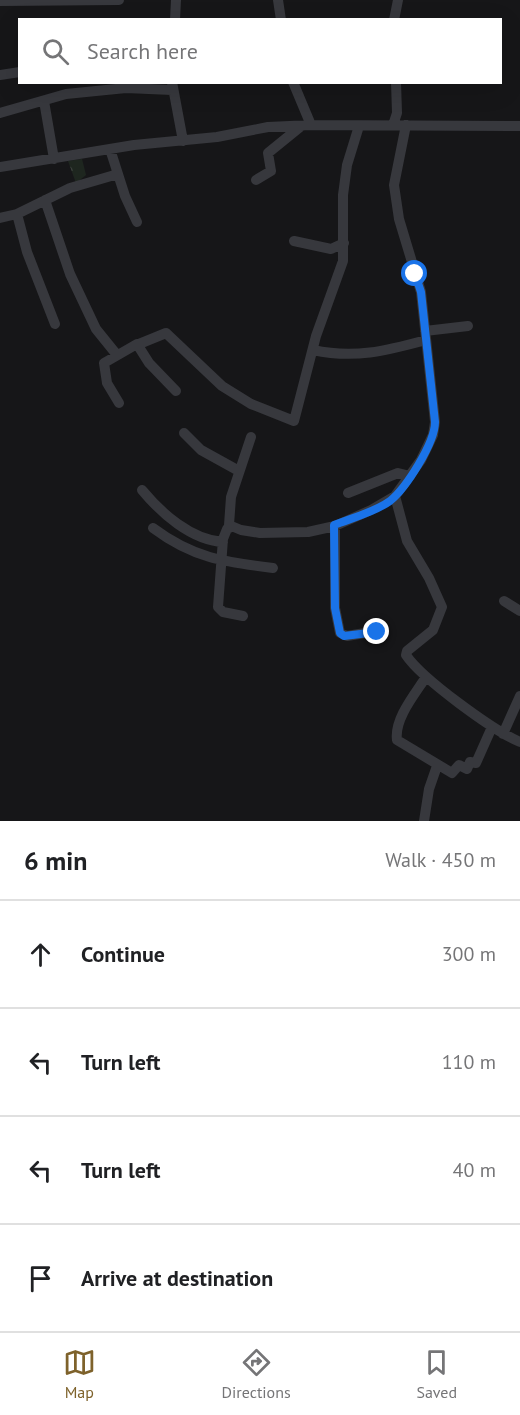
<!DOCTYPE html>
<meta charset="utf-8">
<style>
:root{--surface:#fff;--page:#f2f2f2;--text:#202124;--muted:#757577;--line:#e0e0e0;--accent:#7e622b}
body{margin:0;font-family:"PT Sans",sans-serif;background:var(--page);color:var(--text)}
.stop{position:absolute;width:18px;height:18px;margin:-14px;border:4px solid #1a73e8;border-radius:50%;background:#fff}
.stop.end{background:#1a73e8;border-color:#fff;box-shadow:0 2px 6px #0008}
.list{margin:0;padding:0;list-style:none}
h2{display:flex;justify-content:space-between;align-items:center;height:78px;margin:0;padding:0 24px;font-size:26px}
h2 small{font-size:20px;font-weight:400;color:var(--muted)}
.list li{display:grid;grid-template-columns:39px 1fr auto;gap:18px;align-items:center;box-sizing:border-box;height:108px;padding:0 24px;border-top:2px solid var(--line)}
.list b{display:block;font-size:22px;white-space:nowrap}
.list em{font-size:20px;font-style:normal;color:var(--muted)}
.icon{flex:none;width:33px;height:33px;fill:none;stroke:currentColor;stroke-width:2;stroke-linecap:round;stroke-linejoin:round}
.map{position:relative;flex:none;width:520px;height:821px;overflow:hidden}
.search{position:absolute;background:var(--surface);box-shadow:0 6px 24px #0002;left:18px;right:18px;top:18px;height:66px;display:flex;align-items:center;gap:15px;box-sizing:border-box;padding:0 21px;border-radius:0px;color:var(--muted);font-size:22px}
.sheet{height:510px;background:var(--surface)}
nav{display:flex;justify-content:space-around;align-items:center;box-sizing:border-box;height:84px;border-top:2px solid var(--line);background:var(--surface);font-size:16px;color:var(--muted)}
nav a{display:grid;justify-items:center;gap:3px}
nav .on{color:var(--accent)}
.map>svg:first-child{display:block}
</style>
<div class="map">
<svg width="520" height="821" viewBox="0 0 520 821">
<defs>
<pattern id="park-crowns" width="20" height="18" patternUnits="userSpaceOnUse" patternTransform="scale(1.5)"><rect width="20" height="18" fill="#1e261f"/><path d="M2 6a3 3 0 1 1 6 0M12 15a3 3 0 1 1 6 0" fill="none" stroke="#3c433d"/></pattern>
</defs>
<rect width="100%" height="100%" fill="#161618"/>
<!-- park -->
<path fill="url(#park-crowns)" d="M82,159l4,16 -10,8 -8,-22z"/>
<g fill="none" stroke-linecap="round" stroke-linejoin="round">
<!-- minor -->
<path stroke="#37383d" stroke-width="10" d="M278,0l3,20
M0,1l119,-1
M175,20l1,-20
M394,20l4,-20
M0,75l20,-3
M172,82l11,59
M293,82l18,43
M44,101l10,58
M0,113l66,-19 60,-6 46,2
M393,125l4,-12 -1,-31
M110,149l15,47 12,26
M0,167l134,-22 83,-8 51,-10 43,-2 209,1
M256,180l15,-9 -3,-18 32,-26
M45,200l25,74 26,55 21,26
M17,214l10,38 28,72
M0,218l17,-4 53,-26 48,-14
M294,241l37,8 13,-6
M425,331l43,-5
M139,344l27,-11 56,53 29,18 43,17 22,-85 27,-75v-66l4,-30 12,-39
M313,350c41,9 73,1 113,-10
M119,403l-12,-20 -3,-20 33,-19 12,19 27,28
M184,433l17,17 38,21
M251,437l-20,60 -2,28 12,5 19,3 48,-1 27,-6 36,-16 24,-14 26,-36 12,-25 2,-13 -14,-130 -22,-73 -5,-34 12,-60
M142,490c19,23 49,50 81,52
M348,493l50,-20 12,3
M395,496l12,45 22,37 13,29 -9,23 -26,21 -1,4c16,24 88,76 114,87
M335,526v82l5,25 7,3 30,-5
M231,527l-4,2 -4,10 -5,68 5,5 20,4
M153,528c40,30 71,34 120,40
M504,601l16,10
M426,677c-11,17 -32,42 -29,63l55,33 7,-8 8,4 3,-7 6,1 16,-36
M503,734l17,-38
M424,821l5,-32 8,-23"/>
</g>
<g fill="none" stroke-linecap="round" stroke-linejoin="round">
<!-- route -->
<path stroke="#1a73e8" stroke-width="8" d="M377,632l-33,4 -4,-3 -5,-25 -1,-83c18,-7 41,-13 56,-24 16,-13 45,-58 45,-79l-14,-130 -6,-18"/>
</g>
</svg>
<div class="stop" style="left:415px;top:274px"></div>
<div class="stop end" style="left:377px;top:632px"></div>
<div class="search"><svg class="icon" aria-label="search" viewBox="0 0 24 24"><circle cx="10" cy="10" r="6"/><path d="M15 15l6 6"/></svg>Search here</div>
</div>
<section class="sheet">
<h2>6 min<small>Walk · 450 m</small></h2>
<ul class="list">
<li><svg class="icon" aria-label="ahead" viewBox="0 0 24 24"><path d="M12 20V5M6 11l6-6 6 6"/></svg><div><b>Continue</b></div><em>300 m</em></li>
<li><svg class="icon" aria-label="left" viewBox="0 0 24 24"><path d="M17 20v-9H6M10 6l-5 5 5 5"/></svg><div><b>Turn left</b></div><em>110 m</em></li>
<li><svg class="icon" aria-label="left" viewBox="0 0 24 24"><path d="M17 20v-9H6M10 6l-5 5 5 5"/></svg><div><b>Turn left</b></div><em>40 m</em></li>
<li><svg class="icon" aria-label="arrive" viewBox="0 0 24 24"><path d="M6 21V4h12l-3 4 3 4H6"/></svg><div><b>Arrive at destination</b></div></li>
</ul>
</section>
<nav>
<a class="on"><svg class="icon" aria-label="map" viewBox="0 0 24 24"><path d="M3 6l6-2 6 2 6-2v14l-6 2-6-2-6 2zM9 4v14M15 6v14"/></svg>Map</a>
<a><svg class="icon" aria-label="directions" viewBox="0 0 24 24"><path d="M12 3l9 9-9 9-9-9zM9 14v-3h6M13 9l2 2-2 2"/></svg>Directions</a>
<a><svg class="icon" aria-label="saved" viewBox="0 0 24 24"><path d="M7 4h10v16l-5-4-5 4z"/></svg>Saved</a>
</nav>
